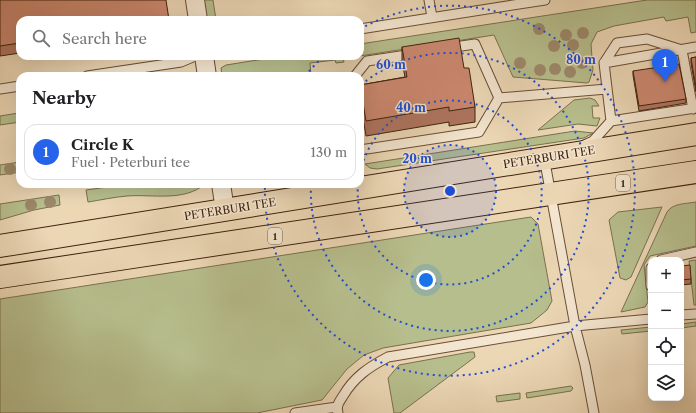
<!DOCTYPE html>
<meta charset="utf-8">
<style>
body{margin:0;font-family:"Libre Caslon Text",serif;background:#f2f2f2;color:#202124}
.controls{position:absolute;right:12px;bottom:12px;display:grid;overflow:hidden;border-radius:8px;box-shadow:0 4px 16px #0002}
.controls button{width:36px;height:36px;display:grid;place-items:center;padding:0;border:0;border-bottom:1px solid #e0e0e0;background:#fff;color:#202124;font:20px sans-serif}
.you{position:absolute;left:426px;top:280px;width:14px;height:14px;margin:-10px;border:3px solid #fff;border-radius:50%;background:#1a73e8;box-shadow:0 0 0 6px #1a73e833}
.badge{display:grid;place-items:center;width:26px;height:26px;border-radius:50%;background:#2563eb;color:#fff;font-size:13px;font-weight:700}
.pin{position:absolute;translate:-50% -33px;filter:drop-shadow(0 1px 2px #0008)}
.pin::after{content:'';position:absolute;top:21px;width:14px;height:12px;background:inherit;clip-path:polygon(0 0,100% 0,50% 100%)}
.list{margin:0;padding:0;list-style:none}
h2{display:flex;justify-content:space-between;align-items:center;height:52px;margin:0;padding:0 16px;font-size:17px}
h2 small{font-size:13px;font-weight:400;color:#757577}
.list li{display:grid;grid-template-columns:26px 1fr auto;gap:12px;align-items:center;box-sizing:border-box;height:56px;margin:0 8px 8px;padding:0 8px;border:1px solid #e0e0e0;border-radius:12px}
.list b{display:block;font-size:15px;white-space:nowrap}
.list p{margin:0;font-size:13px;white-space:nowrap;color:#757577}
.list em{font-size:13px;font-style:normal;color:#757577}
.icon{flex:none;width:22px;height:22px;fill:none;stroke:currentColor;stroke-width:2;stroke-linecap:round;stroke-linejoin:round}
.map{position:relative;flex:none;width:696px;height:413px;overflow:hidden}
.search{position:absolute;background:#fff;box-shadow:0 4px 16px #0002;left:16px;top:16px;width:348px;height:44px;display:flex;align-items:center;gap:10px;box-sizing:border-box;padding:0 14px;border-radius:12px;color:#757577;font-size:15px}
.panel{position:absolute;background:#fff;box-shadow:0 4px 16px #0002;left:16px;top:72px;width:348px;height:116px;border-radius:12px}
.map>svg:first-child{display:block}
.green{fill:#b7be8d;stroke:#7b704d}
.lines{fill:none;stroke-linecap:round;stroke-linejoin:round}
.lane-casing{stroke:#6a4e37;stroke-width:11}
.street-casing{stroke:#6a4e37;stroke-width:20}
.highway-casing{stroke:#3f210d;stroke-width:24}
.lane{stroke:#f3e5cf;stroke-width:9}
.street{stroke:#f3e5cf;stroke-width:18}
.highway{stroke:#ecd7b5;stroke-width:22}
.tree{fill:#9d886a}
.wall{fill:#af7560;stroke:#3f210d}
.building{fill:#cc8870;stroke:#3f210d}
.ring{fill:none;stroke:#1d4ed8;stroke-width:2;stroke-dasharray:2 4}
.labels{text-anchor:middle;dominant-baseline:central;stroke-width:3;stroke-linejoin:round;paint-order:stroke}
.shield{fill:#f3e5cf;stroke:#755c47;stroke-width:1}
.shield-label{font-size:10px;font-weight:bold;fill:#3f210d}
.street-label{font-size:11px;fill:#3f210d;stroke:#f3e5cf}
.centre{fill:#1d4ed8;stroke:#f3e5cf;stroke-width:2}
.ring-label{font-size:12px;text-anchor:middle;font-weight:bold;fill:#1d4ed8;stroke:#f3e5cf;stroke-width:3;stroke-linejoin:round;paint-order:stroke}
</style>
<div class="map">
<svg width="696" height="413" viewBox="0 0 696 413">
<rect width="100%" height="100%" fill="#ecd7b5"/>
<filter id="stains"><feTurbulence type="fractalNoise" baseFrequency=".005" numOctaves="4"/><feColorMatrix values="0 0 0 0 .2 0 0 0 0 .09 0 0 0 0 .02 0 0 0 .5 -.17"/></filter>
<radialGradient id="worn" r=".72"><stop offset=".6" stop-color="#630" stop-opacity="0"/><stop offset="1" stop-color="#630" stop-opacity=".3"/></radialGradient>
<path class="green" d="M203,0h10l3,20h-10z
M647,0h49v32l-5,1 -3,-16 -22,4 -2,-4 -50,9 -17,6 -6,12 2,26 -4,12 -2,1 -74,-6 -19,-42 -134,21v-12z
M283,56h75l-15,2 1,4 -8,1 -1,-3 -25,3 1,13h-89l-1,-8 5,-3z
M590,98l5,2 4,6h-7l1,12h7l-3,8 -19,-2 -40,6 36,-30z
M19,113l1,9 -20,3v-9z
M575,131l18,2 -9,5 -207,31 -7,-1 -5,-4z
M20,162v10l-20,3v-10z
M129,184h76c-21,18 -52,10 -78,12 -13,1 -26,4 -39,6l-2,-12z
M59,195l1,10 -26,5 -34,10v-16z
M696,202v44l-46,10 -6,9 4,37 -3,5 -24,5 46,-100c6,-9 18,-8 29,-10z
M662,207l-31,70 -5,3 -6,-2 -11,-58 9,-8z
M531,217l7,7 14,77 -5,9 -16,13 -148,25 -19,7 -17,14 -25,31 -65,13h-257v-114z
M696,260v45h-2l-5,-44z
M696,322v4l-15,2v-4z
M651,327v4l-29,3 -1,-4z
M470,352h4l1,5 -75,56h-6l-6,-35 11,-13z
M571,386l2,2 -2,3 -44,7 -1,-5z
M520,393v6l-23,3 -1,-6z"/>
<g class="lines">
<g class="lane-casing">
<path id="lane" d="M429,0l3,17
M360,29l185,-29
M448,48l27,-4 24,54
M604,63l13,-20 30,-4 35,11 11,59
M87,76l94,-14 14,-6
M355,76l12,-15 47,-7
M0,89l20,-3
M611,121l85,-13
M584,145l9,-4 18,-20 -7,-58 92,-16
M360,150l119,-18 20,-34 108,-9
M544,157l31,169 10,39 9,48
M661,260l35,-8
M651,268v18
M681,315l15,-1
M295,413l42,-6
M338,413c-2,-7 1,-11 5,-17 11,-19 26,-29 45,-39l187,-31 76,-7"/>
</g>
<g class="street-casing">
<path id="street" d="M195,0l3,20
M204,56l3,20
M221,184l4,26"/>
</g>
<g class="highway-casing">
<path id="highway" d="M0,246l696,-112
M0,277l696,-105"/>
</g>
<use href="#lane" class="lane"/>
<use href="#street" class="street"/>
<use href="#highway" class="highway"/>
</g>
<g class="tree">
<circle cx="539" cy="29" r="6"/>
<circle cx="583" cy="33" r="6"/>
<circle cx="566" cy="35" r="6"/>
<circle cx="573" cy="45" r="6"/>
<circle cx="554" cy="46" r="6"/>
<circle cx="520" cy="63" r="6"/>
<circle cx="582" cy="63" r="6"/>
<circle cx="555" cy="69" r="6"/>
<circle cx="540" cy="70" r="6"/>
<circle cx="570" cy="72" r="6"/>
<circle cx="10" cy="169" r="6"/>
<circle cx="50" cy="202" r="6"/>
<circle cx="31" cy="205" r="6"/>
</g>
<path class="wall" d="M0,0l20,20v33l-20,3z
M402,47l62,21 11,39v15l-26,4v-4l-83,14 -6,-36v-15l45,-8 -3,-15z
M696,57v35l-5,-29v-5z
M633,71l53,28v4l-47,8 -6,-36z
M681,266l10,13v5l-10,1z"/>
<path class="building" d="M0,0h166l3,20h-149v23l-20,3z
M459,38l5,30h5l6,39 -26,4v-4l-83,14 -6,-36 47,-8 -5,-30z
M696,57v31l-5,-30z
M679,64l7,35 -47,7 -6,-35z
M690,265l1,14 -10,1v-14z"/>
<circle cx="450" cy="191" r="46" fill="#1d4ed8" fill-opacity=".12"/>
<g class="ring">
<circle cx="450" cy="191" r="46"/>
<path d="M360 172A92 92 0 1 1 358 185"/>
<path d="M361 85A139 139 0 1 1 311 185"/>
<path d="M305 76A185 185 0 0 1 323 57M360 29A185 185 0 1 1 265 185"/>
</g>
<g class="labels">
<g class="shield">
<rect x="616" y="175" width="14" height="16" rx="3"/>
<rect x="268" y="228" width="14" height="16" rx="3"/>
</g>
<g class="shield-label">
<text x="623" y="183">1</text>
<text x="275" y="236">1</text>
</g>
<g class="street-label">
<text transform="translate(549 157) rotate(-9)">PETERBURI TEE</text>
<text transform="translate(230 209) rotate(-9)">PETERBURI TEE</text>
</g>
</g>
<circle cx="450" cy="191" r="6" class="centre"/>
<g class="ring-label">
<text x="581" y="64">80 m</text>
<text x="391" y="69">60 m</text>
<text x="411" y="112">40 m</text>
<text x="417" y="163">20 m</text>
</g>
<rect width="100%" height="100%" filter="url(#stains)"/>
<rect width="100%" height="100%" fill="url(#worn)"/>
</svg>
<div class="controls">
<button>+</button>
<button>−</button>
<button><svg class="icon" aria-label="locate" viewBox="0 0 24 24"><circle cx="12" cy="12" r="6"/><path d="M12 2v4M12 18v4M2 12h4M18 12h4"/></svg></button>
<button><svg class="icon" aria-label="layers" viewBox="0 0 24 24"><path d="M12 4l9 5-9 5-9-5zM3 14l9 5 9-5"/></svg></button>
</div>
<div class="you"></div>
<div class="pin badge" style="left:665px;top:82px">1</div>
<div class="search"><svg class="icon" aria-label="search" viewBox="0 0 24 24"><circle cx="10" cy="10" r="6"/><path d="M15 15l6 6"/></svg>Search here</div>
<section class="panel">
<h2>Nearby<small></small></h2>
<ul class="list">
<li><span class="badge">1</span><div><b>Circle K</b><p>Fuel · Peterburi tee</p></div><em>130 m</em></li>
</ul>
</section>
</div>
